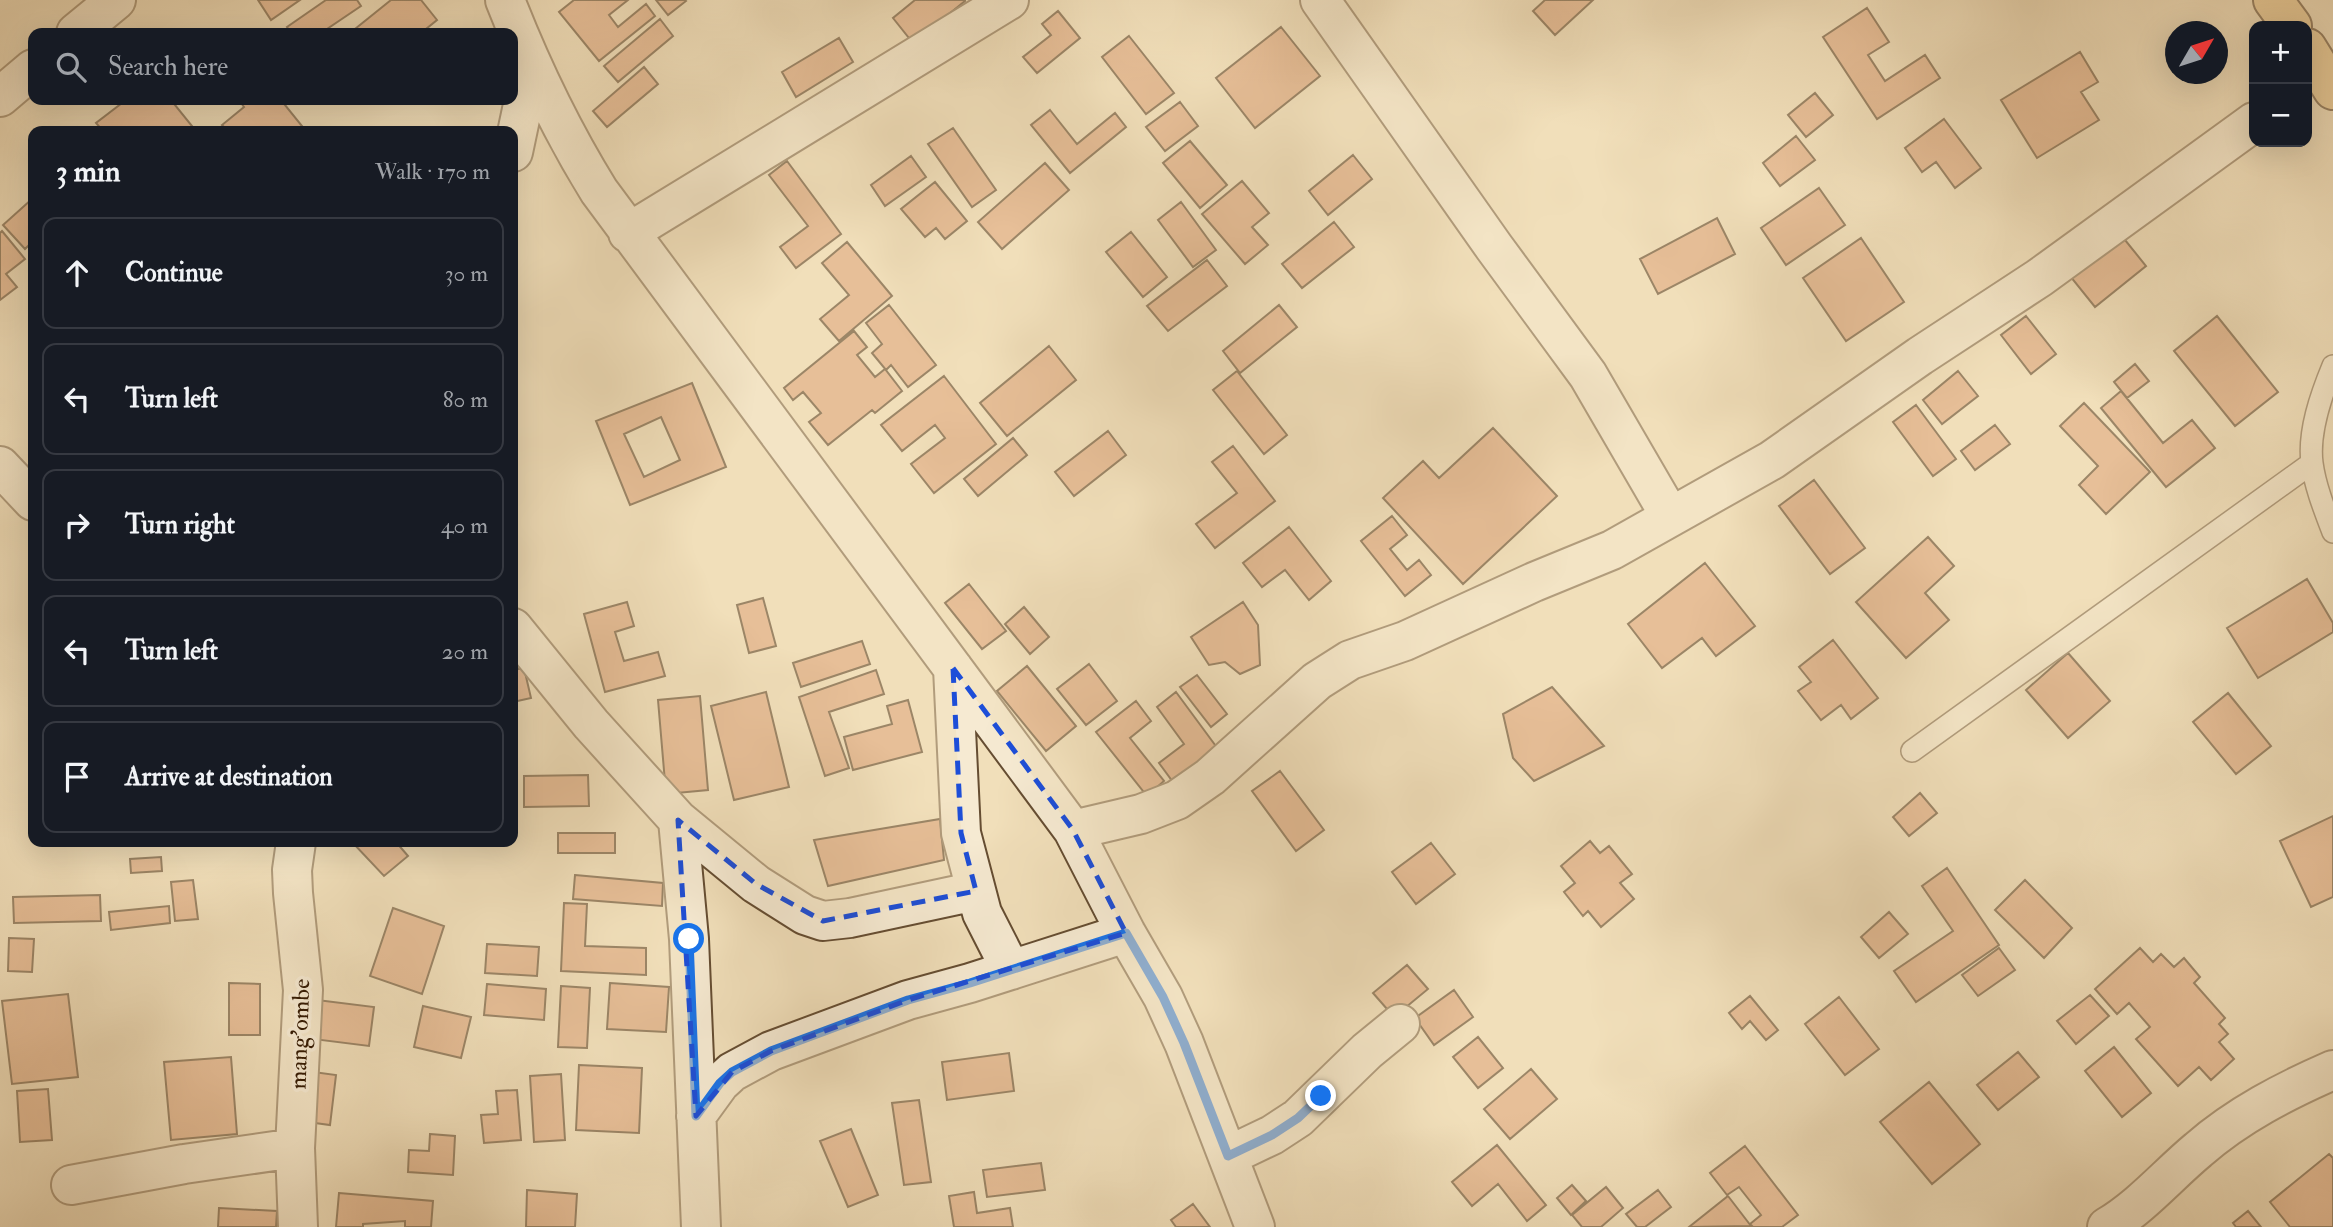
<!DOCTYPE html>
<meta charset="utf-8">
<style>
body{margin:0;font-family:"IM FELL Double Pica",serif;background:#242831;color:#f1f3f6}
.controls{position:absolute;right:21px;top:21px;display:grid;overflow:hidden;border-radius:14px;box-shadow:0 7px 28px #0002}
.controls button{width:63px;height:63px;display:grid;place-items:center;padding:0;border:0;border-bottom:2px solid #363941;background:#171b24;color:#f1f3f6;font:35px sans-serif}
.compass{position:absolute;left:2165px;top:21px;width:63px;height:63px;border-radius:50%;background:#171b24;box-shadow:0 7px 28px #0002;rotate:51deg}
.stop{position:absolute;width:21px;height:21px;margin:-16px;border:5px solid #1a73e8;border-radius:50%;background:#fff}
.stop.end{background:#1a73e8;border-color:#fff;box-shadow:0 2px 7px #0008}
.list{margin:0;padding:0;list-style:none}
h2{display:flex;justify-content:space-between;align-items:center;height:91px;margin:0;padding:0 28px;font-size:30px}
h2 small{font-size:23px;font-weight:400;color:#9ea1a6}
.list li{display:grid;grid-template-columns:46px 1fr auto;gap:21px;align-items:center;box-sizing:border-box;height:112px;margin:0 14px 14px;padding:0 14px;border:2px solid #363941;border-radius:14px}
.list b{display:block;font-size:26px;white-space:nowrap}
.list em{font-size:23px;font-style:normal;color:#9ea1a6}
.icon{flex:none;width:38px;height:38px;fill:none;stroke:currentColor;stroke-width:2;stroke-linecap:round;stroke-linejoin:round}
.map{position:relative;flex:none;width:2333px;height:1227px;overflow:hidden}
.search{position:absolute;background:#171b24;box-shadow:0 7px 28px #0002;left:28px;top:28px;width:490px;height:77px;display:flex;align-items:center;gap:18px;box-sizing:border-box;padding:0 24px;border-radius:14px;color:#9ea1a6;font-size:26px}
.panel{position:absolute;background:#171b24;box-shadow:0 7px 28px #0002;left:28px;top:126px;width:490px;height:721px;border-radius:14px}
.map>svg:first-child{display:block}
.building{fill:#db9a70;stroke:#361c04;stroke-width:2;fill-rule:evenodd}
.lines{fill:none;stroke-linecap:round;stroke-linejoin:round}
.lane-casing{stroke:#654d32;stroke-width:24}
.street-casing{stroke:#654d32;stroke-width:42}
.highway-casing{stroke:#361c04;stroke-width:42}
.lane{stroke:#f6ead2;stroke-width:21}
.street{stroke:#f6ead2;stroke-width:38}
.highway{stroke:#e8c07d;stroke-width:38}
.route{stroke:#1a73e8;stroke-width:9}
.marked{fill:none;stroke:#1d4ed8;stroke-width:5;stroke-dasharray:14 9;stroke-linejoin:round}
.labels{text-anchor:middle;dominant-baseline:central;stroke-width:7;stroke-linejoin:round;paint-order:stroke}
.street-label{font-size:24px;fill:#361c04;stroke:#f6ead2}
</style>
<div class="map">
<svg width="2333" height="1227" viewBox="0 0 2333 1227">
<rect width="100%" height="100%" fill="#f1dfba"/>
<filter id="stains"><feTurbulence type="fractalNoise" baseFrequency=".00286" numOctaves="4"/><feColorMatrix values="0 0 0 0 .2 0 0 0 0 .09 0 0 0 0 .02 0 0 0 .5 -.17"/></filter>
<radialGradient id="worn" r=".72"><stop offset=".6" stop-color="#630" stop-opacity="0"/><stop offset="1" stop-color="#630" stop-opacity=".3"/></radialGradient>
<path class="building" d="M258,0h42l-29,20z
M326,0h31l4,6 -40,27h-30l-4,-6z
M391,0h30l16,20 -16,13h-71z
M574,0h54l-19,15 9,12 28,-23 9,12 -56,45 -40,-49z
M656,0h29l1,1 -18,14z
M915,0h50v1l-52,42 -20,-25z
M1545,0h48l-38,35 -22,-24z
M1867,8l22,34 -21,13 17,26 40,-26 15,23 -63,41 -54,-82z
M1058,11l22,27 -43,35 -14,-16 28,-22 -9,-11z
M660,19l13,17 -55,46 -14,-16z
M1281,27l39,49 -65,52 -39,-50z
M1129,36l45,57 -28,21 -44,-57z
M839,38l14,24 -57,35 -14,-25z
M2080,52l18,30 -17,10 18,28 -62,38 -36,-58z
M644,67l14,17 -51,43 -14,-16z
M1815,93l18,22 -27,22 -18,-22z
M126,100h45l25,31h-93l-7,-8z
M239,100h42l25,31h-78l-6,-6 22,-18z
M1180,102l18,24 -33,25 -19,-24z
M1050,110l27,34 38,-31 11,14 -56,46 -39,-48z
M1944,119l37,49 -26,20 -19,-26 -14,10 -17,-24z
M953,128l43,62 -24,17 -44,-63z
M1796,136l19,24 -35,26 -17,-23z
M1190,141l37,44 -27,23 -37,-45z
M1353,155l19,24 -44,36 -19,-24z
M911,156l15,21 -41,29 -14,-21z
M787,161l54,73 -45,34 -16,-21 28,-21 -39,-51z
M1045,163l24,27 -67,59 -24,-27z
M1242,181l27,32 -17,14 16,18 -23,19 -43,-50z
M935,182l32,39 -22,18 -9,-11 -11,9 -24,-28z
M1819,188l26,37 -59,40 -25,-37z
M32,199l1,42 -8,8 -22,-24z
M1181,202l35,48 -23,17 -35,-47z
M1717,218l18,36 -77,40 -18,-35z
M1334,222l20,25 -52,41 -20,-24z
M2,231l23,28 -19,15 11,13 -17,13v-67z
M1131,232l36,45 -24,20 -37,-45z
M2121,235l25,31 -51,41 -25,-31z
M1861,238l43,64 -58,39 -43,-63z
M847,242l45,54 -53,45 -19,-22 29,-24 -27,-32z
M1207,260l20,26 -59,45 -21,-25z
M889,305l47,60 -28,22 -17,-22 -5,5 -14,-17 10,-9 -16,-21z
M1279,305l18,22 -57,46 -17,-22z
M2026,316l30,38 -25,20 -30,-39z
M2217,316l61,76 -43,34 -61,-75z
M854,331l13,16 -10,8 18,22 10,-8 17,22 -27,22 -3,-3 -44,35 -19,-23 12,-9 -18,-21 -10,8 -9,-12z
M1049,346l27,34 -69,56 -27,-33z
M2135,364l14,17 -22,17 -13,-16z
M1237,371l50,64 -23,19 -51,-64z
M1958,371l20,25 -36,28 -19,-24z
M944,376l52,68 -62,49 -23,-29 34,-26 -10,-13 -33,26 -21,-26z
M692,383l34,84 -96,38 -34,-84zM661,417l19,43 -36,17 -20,-43z
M2121,391l42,52 29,-23 23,28 -49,39 -65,-79z
M2084,403l66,69 -44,42 -27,-29 19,-19 -38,-40z
M1916,405l40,54 -23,17 -40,-54z
M1995,425l15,19 -35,26 -14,-19z
M1493,428l64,68 -94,88 -80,-86 40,-37 16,17z
M1108,431l18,24 -52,41 -19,-24z
M1013,438l14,17 -49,41 -14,-17z
M1233,446l42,55 -60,47 -19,-24 41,-31 -25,-31z
M1814,480l51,68 -35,26 -51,-68z
M1392,516l15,19 -17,14 17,21 12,-10 12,15 -26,21 -44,-55z
M1289,527l42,54 -22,19 -24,-30 -23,17 -19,-24z
M1928,537l26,29 -29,27 24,27 -43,38 -50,-56z
M1705,563l50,63 -39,30 -14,-18 -40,30 -34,-44z
M2307,579l26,44v9l-75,46 -31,-50z
M969,584l37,47 -24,18 -37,-46z
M763,598l13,48 -27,7 -12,-48z
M627,602l7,24 -19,6 9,29 34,-9 7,24 -60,16 -21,-78z
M1243,602l15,23 2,40 -20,9 -15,-12 -16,3 -18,-28z
M1024,607l25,30 -19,17 -25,-30z
M1833,640l45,58 -27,21 -10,-14 -20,15 -23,-29 13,-9 -12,-15z
M862,641l8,23 -69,23 -8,-24z
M2068,653l42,48 -42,37 -42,-48z
M1089,664l28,37 -31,24 -29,-36z
M1027,666l49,60 -30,25 -49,-60z
M524,668l7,30 -18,4v-32z
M876,670l8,24 -55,18 20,56 -24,8 -26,-79z
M1197,675l30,39 -16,13 -31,-40z
M1552,687l52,59 -70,35 -21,-23 -10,-44z
M766,692l23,95 -55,13 -23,-94z
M1176,692l42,57 -45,33 -14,-19 25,-19 -27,-37z
M2228,693l43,53 -35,28 -43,-52z
M700,696l8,94 -42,4 -8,-94z
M908,700l14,52 -69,18 -9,-33 48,-13 -5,-18z
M1136,701l15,20 -21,17 34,43 -17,15 -51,-64z
M1280,771l44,59 -28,21 -44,-60z
M588,775l1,31 -65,1v-31z
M1920,793l17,20 -28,23 -16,-19z
M2333,816v81l-22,10 -31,-66z
M940,819l4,41 -116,26 -14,-46z
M558,833h57v20h-57z
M1590,841l10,12 9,-7 23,28 -12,9 14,16 -33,28 -13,-16 -5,5 -19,-24 11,-9 -14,-17z
M352,842h44l12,14 -24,20z
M1431,843l24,31 -39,30 -24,-32z
M161,857l1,14 -31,2 -1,-14z
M1947,868l52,77 -83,57 -22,-31 59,-40 -31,-45z
M575,875l88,8 -1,23 -89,-7z
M193,880l5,39 -23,2 -4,-39z
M2025,880l47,48 -28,30 -49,-48z
M100,895l1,26 -87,2 -1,-26z
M564,903l23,1 -2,42 61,2v27l-85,-4z
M169,906l1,17 -59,7 -2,-18z
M393,908l51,18 -22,68 -52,-18z
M1889,912l19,22 -29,24 -18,-21z
M9,938l25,1 -2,33 -24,-1z
M487,944l52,3 -2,29 -52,-3z
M1999,948l16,22 -37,26 -16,-21z
M2140,948l13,14 8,-8 13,13 10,-9 16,19 -6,6 31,35 -6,6 9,10 -9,8 15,17 -23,21 -12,-13 -21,19 -42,-47 14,-12 -21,-24 -12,11 -22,-25z
M1407,965l21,24 -34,28 -21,-24z
M229,983l31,1v51h-31z
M610,983l59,4 -3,45 -59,-3z
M487,984l59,5 -2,31 -60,-5z
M561,986l29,2 -3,60 -29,-1z
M1454,990l19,27 -39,28 -19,-27z
M68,994l10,83 -66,7 -10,-83z
M2090,995l19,21 -33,28 -19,-23z
M1750,996l28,34 -12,10 -16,-19 -8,8 -13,-16z
M1839,997l40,52 -34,26 -40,-51z
M309,999l65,8 -5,39 -64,-8z
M423,1006l48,11 -10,41 -47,-11z
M1478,1037l25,31 -25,20 -25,-31z
M2114,1047l37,46 -29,24 -37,-46z
M2018,1052l21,25 -41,33 -21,-25z
M1009,1053l5,38 -67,9 -5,-38z
M231,1057l6,77 -66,6 -7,-78z
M579,1065l63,3 -3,65 -63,-3z
M1531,1069l26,30 -47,40 -26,-30z
M306,1071l30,4 -6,50 -30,-4z
M561,1074l4,66 -31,2 -4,-66z
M1929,1082l51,62 -48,40 -52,-62z
M48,1089l4,51 -32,2 -3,-51z
M517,1090l4,50 -37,3 -3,-28 17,-1 -2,-23z
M919,1100l12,82 -27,3 -12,-82z
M851,1129l27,66 -30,12 -28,-66z
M430,1134l25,2 -2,39 -45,-3 1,-22 20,1z
M1497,1145l49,60 -19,16 -29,-37 -26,22 -20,-24z
M1745,1146l53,69 -16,12h-29l-3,-3 11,-9 -22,-28 -12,8 -17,-22z
M2329,1154l4,4v69h-43l-20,-25z
M1041,1163l4,27 -58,7 -4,-27z
M1572,1185l14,16 -15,14 -14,-17z
M1606,1187l17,21 -22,19h-19l-10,-12z
M527,1190l50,4 -2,33h-49z
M1658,1190l13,17 -26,20h-8l-11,-13z
M974,1192l3,21 33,-5 3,19h-59l-5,-31z
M339,1193l94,8 -2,26h-26v-6l-42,3v3h-27z
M1728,1196l23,30 -62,1z
M1193,1204l17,23h-34l-5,-7z
M219,1208l58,3 -1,16h-58z
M2248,1211l13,16h-25l-3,-4z"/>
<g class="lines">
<g class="lane-casing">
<path id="lane" d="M2333,366c-12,29 -25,66 -21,97 3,23 13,48 21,69
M1912,751l400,-288"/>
</g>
<g class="street-casing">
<path id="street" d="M505,0c27,69 55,128 94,191l474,639 53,103 37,64 21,46 71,184
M1320,0l174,247 94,128 82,141
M76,33l40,-33
M0,97l33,-28
M513,152l18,-85
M628,233l381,-233
M0,466l33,35
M513,628l78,96 87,96 78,64 49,31 18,6 27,-3 126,-27
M953,668l8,165 21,80 29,57
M678,820l11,119 12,288
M1073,830l68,-16 36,-14 33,-23 107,-96 33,-21 55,-19 129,-59 78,-32 160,-90 148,-104 119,-78 215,-156
M296,842l-4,28 1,23 10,97 -8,158 3,79
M696,1116l24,-33 12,-11 39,-21 137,-51 62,-17 156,-50
M1228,1156l44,-21 26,-17 69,-67 33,-27
M71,1185l113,-21 111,-16
M2107,1227c34,-20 61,-52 91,-77 40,-35 87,-59 135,-80"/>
</g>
<g class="highway-casing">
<path id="highway" d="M2273,0l19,26
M2307,48l26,42"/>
</g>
<use href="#lane" class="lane"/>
<use href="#street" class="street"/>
<use href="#highway" class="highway"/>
</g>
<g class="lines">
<path class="route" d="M689,939l7,177 24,-33 12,-11 39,-21 137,-51 62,-17 156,-50 37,64 21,46 44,113 44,-21 26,-17 23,-22"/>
</g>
<path d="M0 0H2333V1227H0ZM953,668l120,162 53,103 -218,67 -137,51 -39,21 -36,44 -18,-296 78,64 67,37 153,-30 -15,-58z" fill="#f1dfba" fill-opacity=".55" fill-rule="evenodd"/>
<path class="marked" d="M953,668l120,162 53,103 -218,67 -137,51 -39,21 -36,44 -18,-296 78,64 67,37 153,-30 -15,-58z"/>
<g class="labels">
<g class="street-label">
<text transform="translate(300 1034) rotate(-88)">mang'ombe</text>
</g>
</g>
<rect width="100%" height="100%" filter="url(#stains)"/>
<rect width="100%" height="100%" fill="url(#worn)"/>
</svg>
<div class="controls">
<button>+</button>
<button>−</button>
</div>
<svg class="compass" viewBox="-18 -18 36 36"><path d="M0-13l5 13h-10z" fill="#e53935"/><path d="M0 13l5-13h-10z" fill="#9ea1a6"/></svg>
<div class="stop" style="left:689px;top:939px"></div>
<div class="stop end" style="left:1321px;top:1096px"></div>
<div class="search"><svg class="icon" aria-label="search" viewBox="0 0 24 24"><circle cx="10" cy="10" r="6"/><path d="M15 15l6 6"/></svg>Search here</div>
<section class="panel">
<h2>3 min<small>Walk · 170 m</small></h2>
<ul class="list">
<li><svg class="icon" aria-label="ahead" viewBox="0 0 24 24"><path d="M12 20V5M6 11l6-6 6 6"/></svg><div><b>Continue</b></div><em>30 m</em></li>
<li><svg class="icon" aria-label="left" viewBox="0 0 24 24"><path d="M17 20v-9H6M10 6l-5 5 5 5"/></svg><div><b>Turn left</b></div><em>80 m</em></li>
<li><svg class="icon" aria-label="right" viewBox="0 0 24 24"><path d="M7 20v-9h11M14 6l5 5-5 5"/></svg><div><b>Turn right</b></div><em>40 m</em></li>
<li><svg class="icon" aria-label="left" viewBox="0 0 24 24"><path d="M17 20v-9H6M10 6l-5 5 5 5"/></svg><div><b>Turn left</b></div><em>20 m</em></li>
<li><svg class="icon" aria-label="arrive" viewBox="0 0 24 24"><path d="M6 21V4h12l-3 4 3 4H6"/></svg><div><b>Arrive at destination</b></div></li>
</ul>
</section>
</div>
